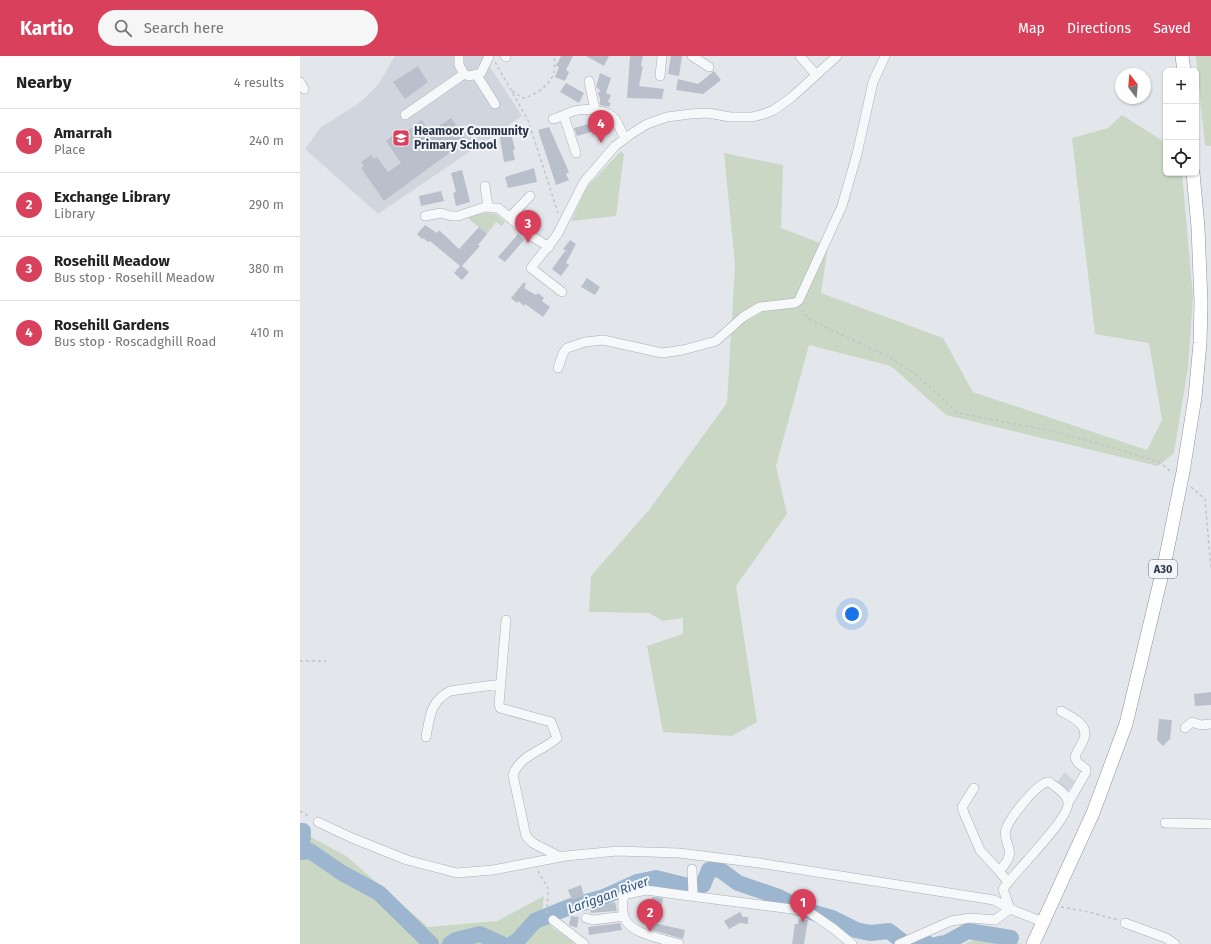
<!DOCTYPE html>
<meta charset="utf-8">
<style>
body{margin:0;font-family:"Fira Sans",sans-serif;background:#f6f6f6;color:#222}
.controls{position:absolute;right:12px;top:12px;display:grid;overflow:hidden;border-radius:6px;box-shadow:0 1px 3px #0004}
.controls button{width:36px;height:36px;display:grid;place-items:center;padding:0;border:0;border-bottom:1px solid #e0e0e0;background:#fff;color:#222;font:20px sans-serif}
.compass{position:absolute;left:815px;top:12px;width:36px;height:36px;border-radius:50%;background:#fff;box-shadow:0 1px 3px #0004;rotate:344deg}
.you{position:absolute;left:552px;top:558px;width:14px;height:14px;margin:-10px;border:3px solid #fff;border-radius:50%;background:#1a73e8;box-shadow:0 0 0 6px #1a73e833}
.badge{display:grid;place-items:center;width:26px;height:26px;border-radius:50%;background:#d9405b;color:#fff;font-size:13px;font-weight:700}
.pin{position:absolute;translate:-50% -33px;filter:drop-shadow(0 1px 2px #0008)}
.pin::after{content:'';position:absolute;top:21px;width:14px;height:12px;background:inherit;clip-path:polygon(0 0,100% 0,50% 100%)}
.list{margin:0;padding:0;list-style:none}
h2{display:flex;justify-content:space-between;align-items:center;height:52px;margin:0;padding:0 16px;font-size:17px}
h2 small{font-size:13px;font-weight:400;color:#767676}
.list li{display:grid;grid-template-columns:26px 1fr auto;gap:12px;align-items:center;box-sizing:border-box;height:64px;padding:0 16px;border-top:1px solid #e0e0e0}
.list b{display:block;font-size:15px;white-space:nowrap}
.list p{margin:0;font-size:13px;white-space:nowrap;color:#767676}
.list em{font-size:13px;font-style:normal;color:#767676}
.icon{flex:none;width:22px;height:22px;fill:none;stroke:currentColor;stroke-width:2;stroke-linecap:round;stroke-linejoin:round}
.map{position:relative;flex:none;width:911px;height:888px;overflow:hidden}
header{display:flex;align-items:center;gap:24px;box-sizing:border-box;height:56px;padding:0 20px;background:#d9405b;color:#fff}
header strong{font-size:19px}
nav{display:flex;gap:22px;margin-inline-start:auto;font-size:14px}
.search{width:280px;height:36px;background:#f6f6f6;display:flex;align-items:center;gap:10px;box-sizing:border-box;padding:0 14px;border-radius:22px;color:#767676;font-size:15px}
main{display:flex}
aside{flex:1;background:#fff}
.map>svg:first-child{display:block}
.built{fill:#d1d6de}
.green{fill:#c9d7c4}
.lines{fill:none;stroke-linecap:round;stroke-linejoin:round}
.river{stroke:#9cb6cf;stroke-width:16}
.building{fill:#bac0cb}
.minor-casing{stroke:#a7aeb7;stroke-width:10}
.highway-casing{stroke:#8994a4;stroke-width:14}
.path{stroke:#c1c5cb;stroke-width:1.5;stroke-dasharray:3 3;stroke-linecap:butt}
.minor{stroke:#f6f8fa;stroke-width:9}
.highway{stroke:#fff;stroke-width:13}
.labels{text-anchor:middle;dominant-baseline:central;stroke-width:4;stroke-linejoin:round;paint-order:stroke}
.shield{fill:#f3f6f9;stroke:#666e7c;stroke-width:1}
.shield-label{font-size:11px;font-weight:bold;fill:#293446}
.poi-label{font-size:12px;font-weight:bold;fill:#293446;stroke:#f3f6f9;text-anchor:start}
.water-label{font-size:13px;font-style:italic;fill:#30547e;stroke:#f3f6f9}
</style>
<header>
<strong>Kartio</strong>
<div class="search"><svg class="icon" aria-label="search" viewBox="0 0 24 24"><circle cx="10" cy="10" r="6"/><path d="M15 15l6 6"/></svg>Search here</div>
<nav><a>Map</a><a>Directions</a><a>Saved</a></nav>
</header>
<main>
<aside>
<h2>Nearby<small>4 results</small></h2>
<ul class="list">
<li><span class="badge">1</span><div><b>Amarrah</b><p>Place</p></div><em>240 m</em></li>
<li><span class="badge">2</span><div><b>Exchange Library</b><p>Library</p></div><em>290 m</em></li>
<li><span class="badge">3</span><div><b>Rosehill Meadow</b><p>Bus stop · Rosehill Meadow</p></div><em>380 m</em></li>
<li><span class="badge">4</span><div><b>Rosehill Gardens</b><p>Bus stop · Roscadghill Road</p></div><em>410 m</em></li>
</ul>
</aside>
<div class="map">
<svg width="911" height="888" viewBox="0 0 911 888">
<rect width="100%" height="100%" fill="#e3e7ec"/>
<path class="built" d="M95,0h88l39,60 -144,98 -73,-65 16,-22 37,-23 20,-19z
M765,716l10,10 -9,11 -10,-10z"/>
<path class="green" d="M896,0h15v90h-6z
M822,59l44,28v30h16l11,124 -5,71 -14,85 -16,13 -212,-51 -55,-49 -82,-21 -33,121 11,48 -51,72 21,136 -25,14 -69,-4 -16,-86 36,-12v-16l-20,3 -14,-8 -60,-1 2,-36 58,-66 78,-107 8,-138 -11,-112 59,12 -2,63 47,18 -7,47 122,45 30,54 174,58 15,-30 -13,-77 -54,-9 -23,-196 36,-10z
M321,95l3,3 -8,62 -45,5 16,-34z
M188,157l8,1 9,8 -3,4 -6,-4 -9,12 -17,-14 -2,-5z
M0,775l46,25 82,71 69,-6 47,-25 -2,18 11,14 21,14 -1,2h-273z
M676,882l48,6h-59z"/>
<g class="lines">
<path class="river" d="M0,775h3l-1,21 8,-1 32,22 37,20 52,51
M150,888l6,-4 24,-6 22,10
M212,888l5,-3 18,-20 34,-14 35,-10 33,-15 19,-4 40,10 7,-3 6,-15 10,-1 19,14 41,14 25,13 28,8 24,12 14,3 19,-2 13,10
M605,888l12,-3 12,3
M639,888l7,-1 22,-12 43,7"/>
</g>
<path class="building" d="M261,0h12l-7,14 3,2 -4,9 -10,-4 4,-10 -3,-1z
M286,0h23l-5,10z
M330,0h13l-2,10 2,1 -4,19 25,3 -2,10 -35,-1z
M371,0h11l-3,20 -11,-2z
M118,10l10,16 -23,17 -12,-17z
M414,15l7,9 -18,14 -27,-4 2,-11 20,5z
M300,17l11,5 -5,15 5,2 -3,7 3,1 -2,4 -9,-2v-7l-2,-4 2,-4 -4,-3z
M266,27l18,10 -5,10 -19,-11z
M151,62l17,24 -15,11 -1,-2 -68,50 -23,-33 3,-2 -3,-4 10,-7 3,4 3,-2 11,15 13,-9 -15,-22 7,-6 3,4 26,-19 8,12z
M296,66l2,8 -21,6 -3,-8z
M249,71l20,45 -3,2 3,6 -13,5 -18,-55z
M210,74l5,19 -2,1 2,10 -11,2 -5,-30z
M234,112l3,14 -29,6 -3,-11z
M162,114l8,32 -14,4 -3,-13 3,-1 -5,-19z
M141,135l3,10 -23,5 -2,-10z
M125,169l12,8 2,-3 20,19 20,-22 8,7 -9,11 2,1 -18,20 7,6 -7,8 -8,-7 6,-7 -30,-25 -2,1 -5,-4 -1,1 -5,-5z
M218,178l6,6 -19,22 -7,-5z
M270,184l6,4 -10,19 3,2 -8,11 -9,-7 13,-18 4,2 -6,-4z
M287,222l13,9 -5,8 -14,-8z
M224,226l2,2 -2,4 12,7 2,-2 6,5 -2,3 8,6 -7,10 -18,-13 -1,2 -6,-5 -1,2 -6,-5z
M911,636v13l-16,1 -1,-12z
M859,663l13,1 -2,19 -7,7 -6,-6z
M281,829l3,11 -12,4 -4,-10z
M352,841l11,1 -1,8 -11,-2z
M315,846l2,9 -26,2 -1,-4z
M440,856l3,5h5v7l-8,-1 -11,6 -5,-8z
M271,860l8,1 -2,11 -8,-3z
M499,863l9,1 -4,24h-12l3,-20h3z
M320,867l2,7 -33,5 -1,-8z
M354,867l31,7 -2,9 -31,-9z"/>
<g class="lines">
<g class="minor-casing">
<path id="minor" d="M159,0v9l5,9 5,2 12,-3 8,-17
M205,0l1,1
M392,0l17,11
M500,0l16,19
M176,18l19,30
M360,20l2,-20
M289,25l6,29
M0,26l4,7
M105,59l59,-41
M264,60l12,37
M253,63c8,-2 14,-6 21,-8 10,-3 34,-2 41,8 4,6 6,13 10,19
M185,130l3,21
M125,160l16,-3 10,3h7l27,-9 13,1 35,29 16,10
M210,161l20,-21
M262,236l-31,-24 26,-33 27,-53 31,-36 19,-14 13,-8 20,-7 23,-3 18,-1 22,4h22l12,-3 10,-4 18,-13 45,-41
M258,312l5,-15 4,-5 18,-6 18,-2 59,13 21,-3 33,-9 27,-24 17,-10 35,-4 4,-3 43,-94 15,-52 16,-72 12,-26
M206,564l-7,84 1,4 51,14 6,16c-14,13 -37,17 -44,37l13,61 7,7 27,14
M761,655c11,6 30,14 22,30 -2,6 -7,10 -8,17l3,5 8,6v3l-18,31
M885,672l7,-6 9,3 10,-1
M126,681c4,-21 4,-35 24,-46l51,-7
M674,732l-12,19 2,6 16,37 19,21
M18,766l34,16 55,22 50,13 36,-3 73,-14 51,-5 62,2 80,10 235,37 16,9 33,13
M865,767l46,1
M708,826l-9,-11c22,-22 2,-26 7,-42 4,-11 32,-48 43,-47 7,5 18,12 19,20 2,17 -53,69 -65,87l7,20
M390,840l118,15 26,18 18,15
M286,862l7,2 31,-4
M253,864l31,24
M825,867l41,15 9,6
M379,888c-17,-6 -48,-9 -55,-27 -2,-6 -1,-15 -1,-22l23,-5 44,6 3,-2 -1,-25
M599,888l52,-23 20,-3 24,2 15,-11"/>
</g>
<g class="highway-casing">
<path id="highway" d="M882,0l2,15
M733,888l60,-131 33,-89 39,-163 18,-89 12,-75 5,-54 1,-40 -3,-76 -5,-54"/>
</g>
<path class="path" d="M195,6l33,58 30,93
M212,35l11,7c11,-2 28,-13 31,-26 1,-5 0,-11 1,-16
M502,253l7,10 79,38 25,15 45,41 95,18 64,18 44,14 11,10
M891,431l14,12 6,71
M0,605h26
M0,755l10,6
M238,815l10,17 -1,26
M761,851l28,5 29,8"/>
<use href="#minor" class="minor"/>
<use href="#highway" class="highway"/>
</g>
<defs>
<g id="school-square" transform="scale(0.9)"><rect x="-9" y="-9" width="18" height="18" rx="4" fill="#d9405b" stroke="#f3f6f9"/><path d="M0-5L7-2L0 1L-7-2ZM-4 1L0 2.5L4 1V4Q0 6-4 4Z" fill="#fff"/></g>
</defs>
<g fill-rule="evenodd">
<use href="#school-square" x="101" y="82"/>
</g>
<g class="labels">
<rect class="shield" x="849" y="504" width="28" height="18" rx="3"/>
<g class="shield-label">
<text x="863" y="513">A30</text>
</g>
<g class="poi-label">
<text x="114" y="75">Heamoor Community<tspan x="114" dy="14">Primary School</tspan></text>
</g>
<g class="water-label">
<text transform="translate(308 839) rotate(-20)">Lariggan River</text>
</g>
</g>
</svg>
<div class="controls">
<button>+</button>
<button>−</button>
<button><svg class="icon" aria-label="locate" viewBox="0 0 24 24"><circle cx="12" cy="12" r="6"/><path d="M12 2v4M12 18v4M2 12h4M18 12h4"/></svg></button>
</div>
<svg class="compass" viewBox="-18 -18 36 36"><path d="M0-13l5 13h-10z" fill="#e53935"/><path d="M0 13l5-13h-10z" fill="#767676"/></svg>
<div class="you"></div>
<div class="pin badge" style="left:503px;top:866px">1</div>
<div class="pin badge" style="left:350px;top:876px">2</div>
<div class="pin badge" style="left:228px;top:187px">3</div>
<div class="pin badge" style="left:301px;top:87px">4</div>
</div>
</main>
